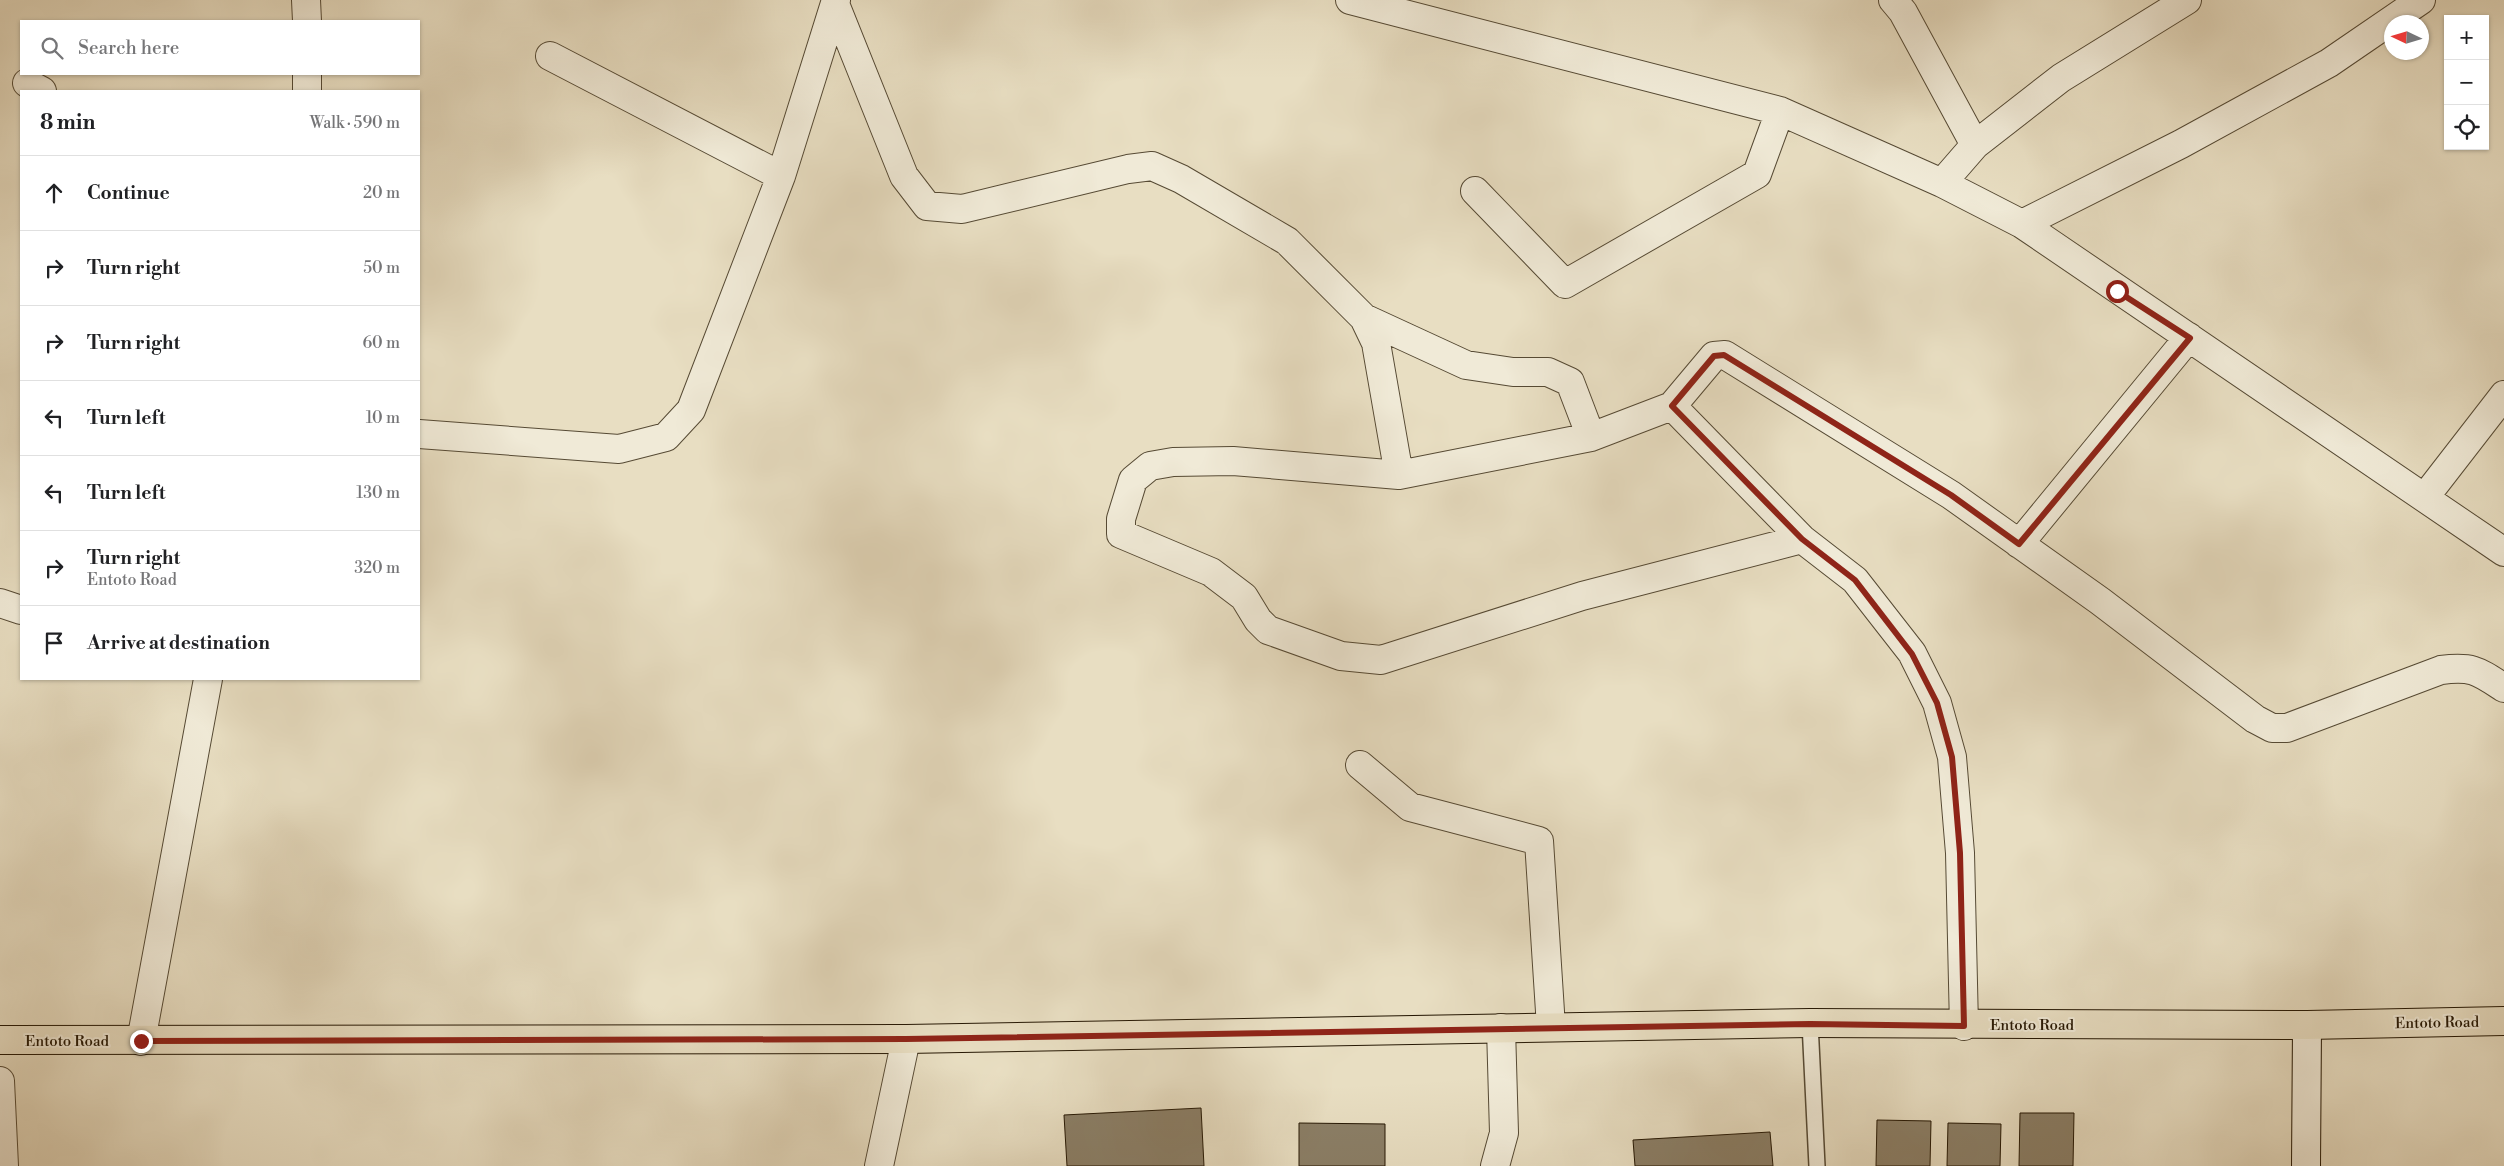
<!DOCTYPE html>
<meta charset="utf-8">
<style>
body{margin:0;font-family:"Libre Bodoni",serif;background:#f6f6f6;color:#202124}
.controls{position:absolute;right:15px;top:15px;display:grid;overflow:hidden;border-radius:0px;box-shadow:0 1px 4px #0004}
.controls button{width:45px;height:45px;display:grid;place-items:center;padding:0;border:0;border-bottom:1px solid #e0e0e0;background:#fff;color:#202124;font:25px sans-serif}
.compass{position:absolute;left:2384px;top:15px;width:45px;height:45px;border-radius:50%;background:#fff;box-shadow:0 1px 4px #0004;rotate:274deg}
.stop{position:absolute;width:15px;height:15px;margin:-11px;border:4px solid #8f2418;border-radius:50%;background:#fff}
.stop.end{background:#8f2418;border-color:#fff;box-shadow:0 1px 5px #0008}
.list{margin:0;padding:0;list-style:none}
h2{display:flex;justify-content:space-between;align-items:center;height:65px;margin:0;padding:0 20px;font-size:21px}
h2 small{font-size:16px;font-weight:400;color:#757577}
.list li{display:grid;grid-template-columns:32px 1fr auto;gap:15px;align-items:center;box-sizing:border-box;height:75px;padding:0 20px;border-top:1px solid #e0e0e0}
.list b{display:block;font-size:19px;white-space:nowrap}
.list p{margin:0;font-size:16px;white-space:nowrap;color:#757577}
.list em{font-size:16px;font-style:normal;color:#757577}
.icon{flex:none;width:28px;height:28px;fill:none;stroke:currentColor;stroke-width:2;stroke-linecap:round;stroke-linejoin:round}
.map{position:relative;flex:none;width:2504px;height:1166px;overflow:hidden}
.search{position:absolute;background:#fff;box-shadow:0 1px 4px #0004;left:20px;top:20px;width:400px;height:55px;display:flex;align-items:center;gap:12px;box-sizing:border-box;padding:0 18px;border-radius:0px;color:#757577;font-size:19px}
.panel{position:absolute;background:#fff;box-shadow:0 1px 4px #0004;left:20px;top:90px;width:400px;height:590px;border-radius:0px}
.map>svg:first-child{display:block}
.building{fill:#8b7f67;stroke:#261804}
.lines{fill:none;stroke-linecap:round;stroke-linejoin:round}
.lane-casing{stroke:#564a34;stroke-width:18}
.street-casing{stroke:#564a34;stroke-width:30}
.secondary-casing{stroke:#261804;stroke-width:30}
.primary-casing{stroke:#261804;stroke-width:30}
.lane{stroke:#f0ead7;stroke-width:15}
.street{stroke:#f0ead7;stroke-width:28}
.secondary{stroke:#f0ead7;stroke-width:28}
.primary{stroke:#e8dec2;stroke-width:28}
.route{stroke:#8f2418;stroke-width:6}
.labels{text-anchor:middle;dominant-baseline:central;stroke-width:4;stroke-linejoin:round;paint-order:stroke}
.street-label{font-size:15px;fill:#261804;stroke:#f0ead7}
</style>
<div class="map">
<svg width="2504" height="1166" viewBox="0 0 2504 1166">
<rect width="100%" height="100%" fill="#e8dec2"/>
<filter id="stains"><feTurbulence type="fractalNoise" baseFrequency=".004" numOctaves="4"/><feColorMatrix values="0 0 0 0 .2 0 0 0 0 .09 0 0 0 0 .02 0 0 0 .5 -.17"/></filter>
<radialGradient id="worn" r=".72"><stop offset=".6" stop-color="#630" stop-opacity="0"/><stop offset="1" stop-color="#630" stop-opacity=".3"/></radialGradient>
<path class="building" d="M1201,1108l3,58h-137l-3,-51z
M2020,1113h54l-1,53h-54z
M1877,1120l54,1 -1,45h-54z
M1299,1123l86,1v42h-86z
M1948,1123l53,1 -1,42h-53z
M1770,1132l3,34h-138l-2,-26z"/>
<g class="lines">
<g class="lane-casing">
<path id="lane" d="M1810,1023l7,143"/>
</g>
<g class="street-casing">
<path id="street" d="M306,0l1,21
M1350,0l430,111 162,72 80,41 482,328
M1893,0l10,12 72,133 -33,38
M835,4l69,172 23,30 35,3 166,-40 24,-3 29,13 106,62 77,77 12,25 23,132
M550,56l231,120
M27,83l15,8
M307,91v-17
M1975,145l86,-67 126,-78
M1475,191l90,93 192,-110 23,-63
M2022,224l159,-80 148,-81 92,-63
M1364,318l102,47 47,7h35l22,10 21,55
M1672,406l42,-50 11,-1 226,140 149,106 155,118 17,9h15l154,-58c32,-4 37,1 63,18
M419,434l200,15 47,-12 25,-27 90,-234 55,-176
M2425,497l79,-102
M1802,539l-130,-133 -81,31 -192,38 -166,-14 -60,1 -23,4 -17,14 -12,39v15l90,38 33,25 14,23 10,10 73,26 40,4 201,-64 220,-57 53,41 57,73 25,50 15,54 8,96 4,173
M2019,544l170,-207
M0,603l21,7
M1360,765l50,42 129,34 12,186
M141,1041l67,-362
M0,1081l4,85
M879,1166l27,-127
M1495,1166l9,-33 -3,-105"/>
</g>
<g class="secondary-casing">
<path id="secondary" d="M2306,1166l1,-141"/>
</g>
<g class="primary-casing">
<path id="primary" d="M0,1040l906,-1 904,-16 497,2 197,-4"/>
</g>
<use href="#lane" class="lane"/>
<use href="#street" class="street"/>
<use href="#secondary" class="secondary"/>
<use href="#primary" class="primary"/>
</g>
<g class="lines">
<path class="route" d="M141,1041l765,-2 904,-15 154,2 -4,-173 -8,-96 -15,-54 -25,-49 -57,-74 -53,-41 -130,-133 42,-50 10,-1 227,140 68,49 171,-206 -73,-47"/>
</g>
<g class="labels">
<g class="street-label">
<text transform="translate(2437 1023) rotate(-1)">Entoto Road</text>
<text x="2032" y="1025">Entoto Road</text>
<text x="67" y="1041">Entoto Road</text>
</g>
</g>
<rect width="100%" height="100%" filter="url(#stains)"/>
<rect width="100%" height="100%" fill="url(#worn)"/>
</svg>
<div class="controls">
<button>+</button>
<button>−</button>
<button><svg class="icon" aria-label="locate" viewBox="0 0 24 24"><circle cx="12" cy="12" r="6"/><path d="M12 2v4M12 18v4M2 12h4M18 12h4"/></svg></button>
</div>
<svg class="compass" viewBox="-18 -18 36 36"><path d="M0-13l5 13h-10z" fill="#e53935"/><path d="M0 13l5-13h-10z" fill="#757577"/></svg>
<div class="stop" style="left:2117px;top:291px"></div>
<div class="stop end" style="left:141px;top:1041px"></div>
<div class="search"><svg class="icon" aria-label="search" viewBox="0 0 24 24"><circle cx="10" cy="10" r="6"/><path d="M15 15l6 6"/></svg>Search here</div>
<section class="panel">
<h2>8 min<small>Walk · 590 m</small></h2>
<ul class="list">
<li><svg class="icon" aria-label="ahead" viewBox="0 0 24 24"><path d="M12 20V5M6 11l6-6 6 6"/></svg><div><b>Continue</b></div><em>20 m</em></li>
<li><svg class="icon" aria-label="right" viewBox="0 0 24 24"><path d="M7 20v-9h11M14 6l5 5-5 5"/></svg><div><b>Turn right</b></div><em>50 m</em></li>
<li><svg class="icon" aria-label="right" viewBox="0 0 24 24"><path d="M7 20v-9h11M14 6l5 5-5 5"/></svg><div><b>Turn right</b></div><em>60 m</em></li>
<li><svg class="icon" aria-label="left" viewBox="0 0 24 24"><path d="M17 20v-9H6M10 6l-5 5 5 5"/></svg><div><b>Turn left</b></div><em>10 m</em></li>
<li><svg class="icon" aria-label="left" viewBox="0 0 24 24"><path d="M17 20v-9H6M10 6l-5 5 5 5"/></svg><div><b>Turn left</b></div><em>130 m</em></li>
<li><svg class="icon" aria-label="right" viewBox="0 0 24 24"><path d="M7 20v-9h11M14 6l5 5-5 5"/></svg><div><b>Turn right</b><p>Entoto Road</p></div><em>320 m</em></li>
<li><svg class="icon" aria-label="arrive" viewBox="0 0 24 24"><path d="M6 21V4h12l-3 4 3 4H6"/></svg><div><b>Arrive at destination</b></div></li>
</ul>
</section>
</div>
